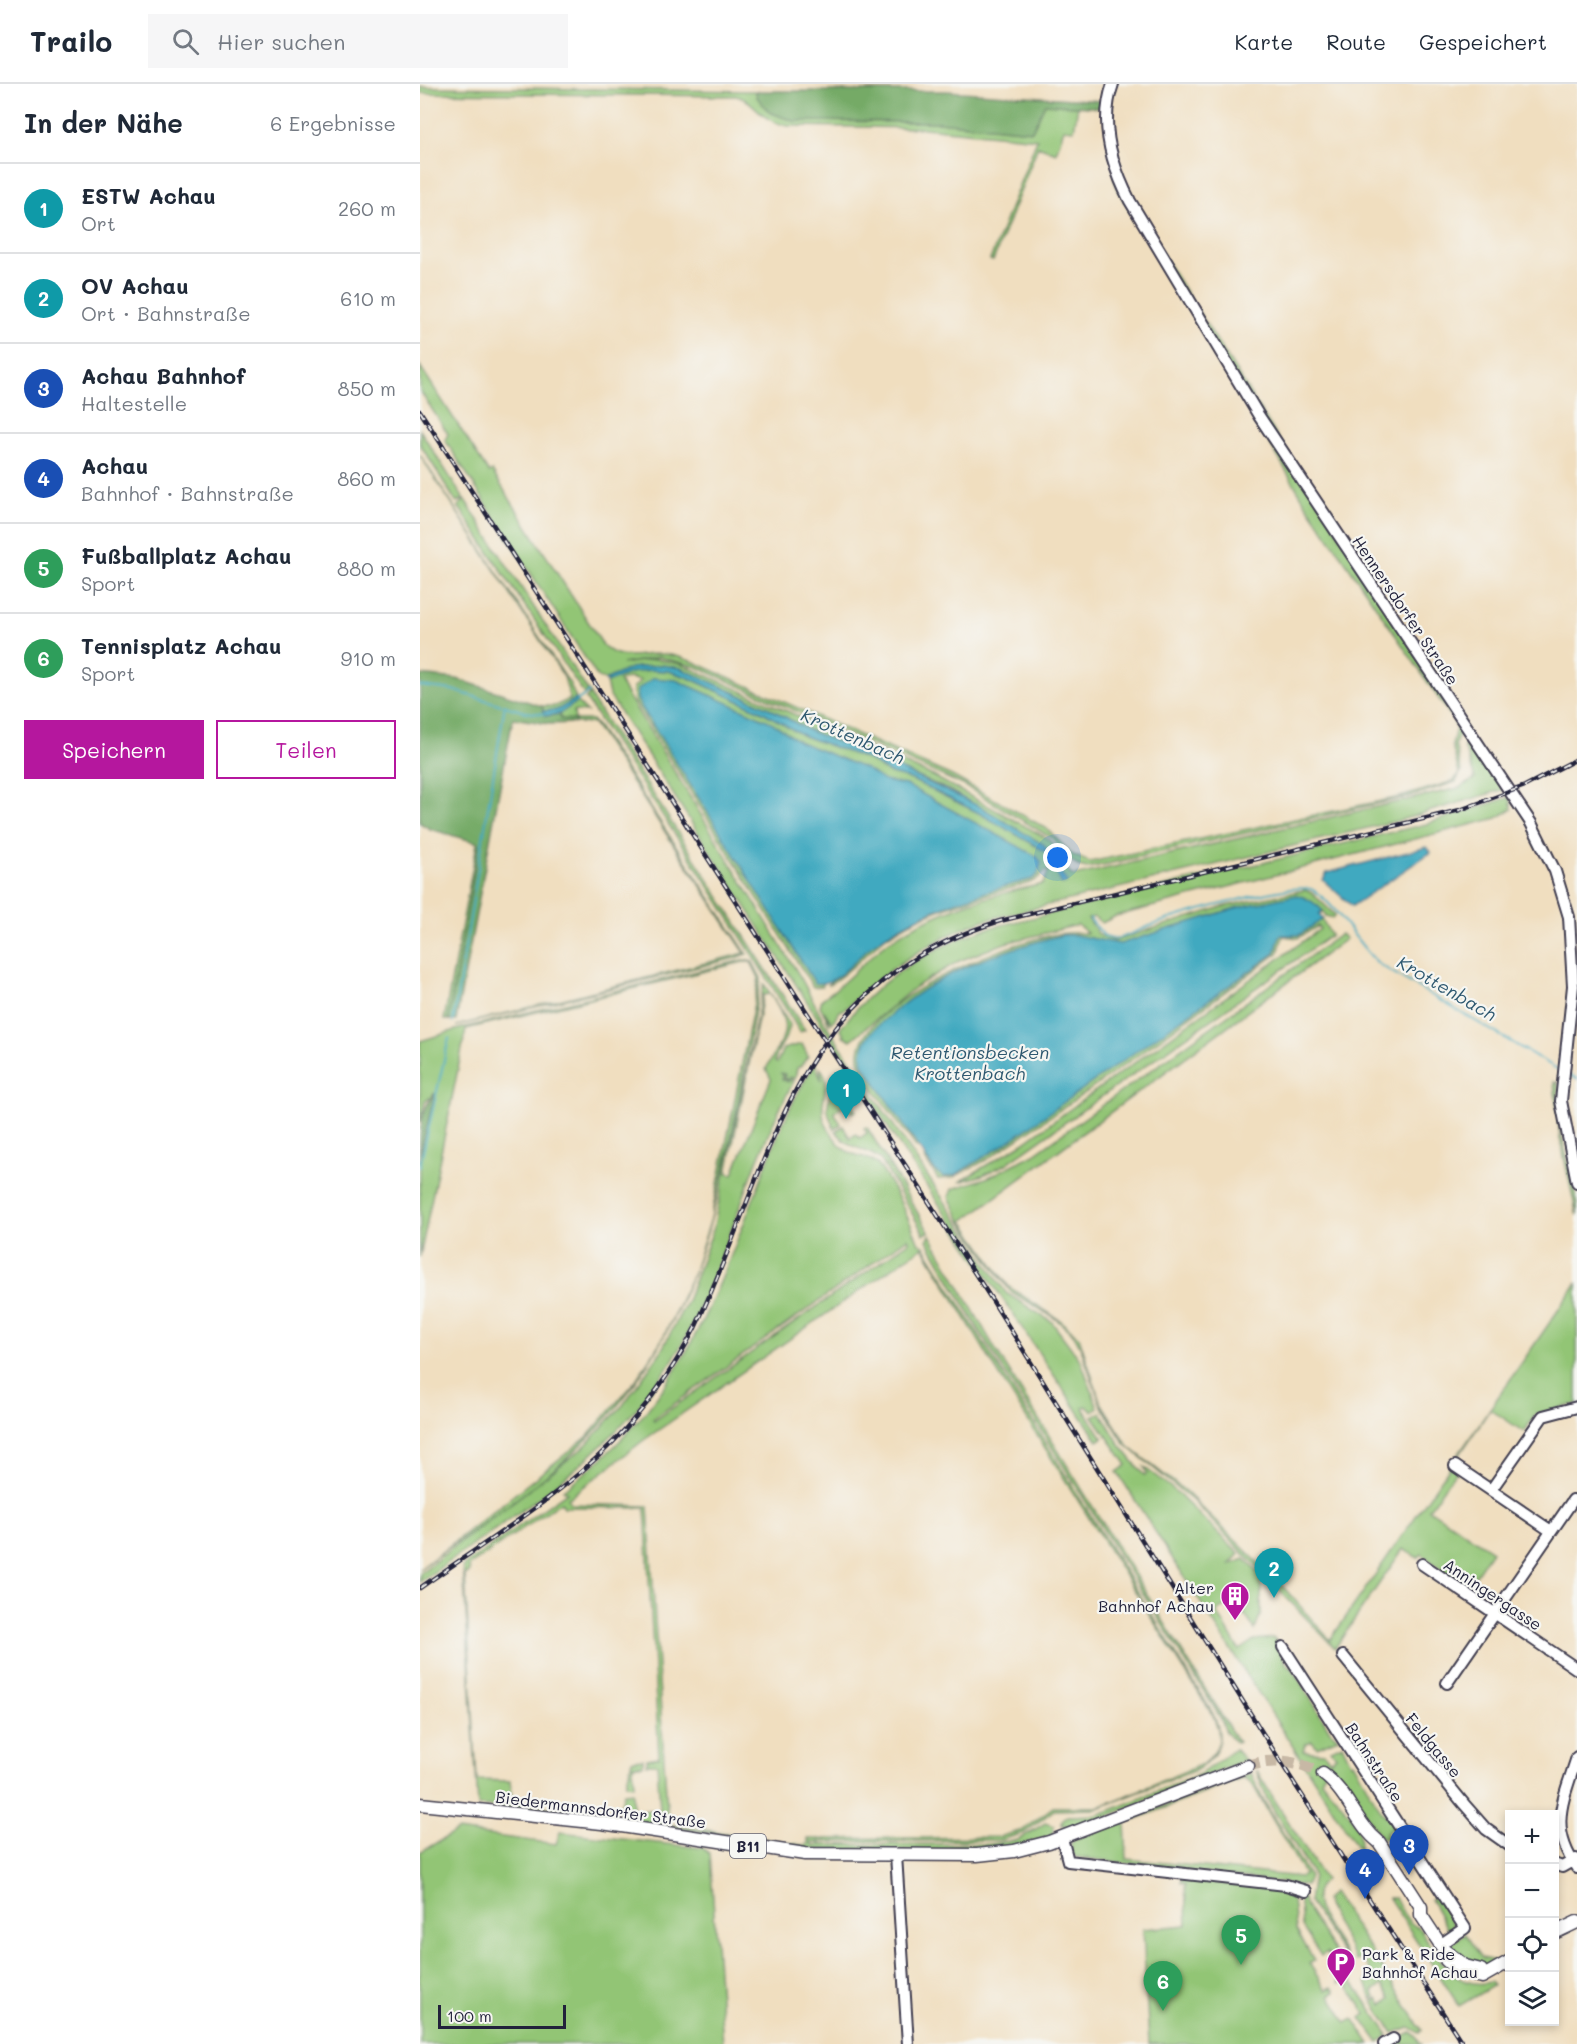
<!DOCTYPE html>
<html lang="de">
<meta charset="utf-8">
<style>
body{margin:0;font-family:Mali,sans-serif;background:#f6f6f7;color:#1f2937}
.controls{position:absolute;right:18px;bottom:18px;display:grid;overflow:hidden;border-radius:0px;box-shadow:0 3px 9px #0003}
.controls button{width:54px;height:54px;display:grid;place-items:center;padding:0;border:0;border-bottom:2px solid #e0e1e3;background:#fff;color:#1f2937;font:30px sans-serif}
.scale{position:absolute;left:18px;bottom:15px;width:128px;box-sizing:border-box;padding-left:6px;border:3px solid #22223b;border-top:0;font-size:16px;line-height:21px;white-space:nowrap;color:#22223b;-webkit-text-stroke:4px #f6f6f2;paint-order:stroke}
.you{position:absolute;left:638px;top:774px;width:21px;height:21px;margin:-15px;border:4px solid #fff;border-radius:50%;background:#1a73e8;box-shadow:0 0 0 9px #1a73e833}
.badge{display:grid;place-items:center;width:39px;height:39px;border-radius:50%;background:#b5179e;color:#fff;font-size:20px;font-weight:700}
.pin{position:absolute;translate:-50% -50px;filter:drop-shadow(0 2px 3px #0008)}
.pin::after{content:'';position:absolute;top:32px;width:21px;height:18px;background:inherit;clip-path:polygon(0 0,100% 0,50% 100%)}
.list{margin:0;padding:0;list-style:none}
h2{display:flex;justify-content:space-between;align-items:center;height:78px;margin:0;padding:0 24px;font-size:26px}
h2 small{font-size:20px;font-weight:400;color:#747a83}
.list li{display:grid;grid-template-columns:39px 1fr auto;gap:18px;align-items:center;box-sizing:border-box;height:90px;padding:0 24px;border-top:2px solid #e0e1e3}
.list b{display:block;font-size:22px;white-space:nowrap}
.list p{margin:0;font-size:20px;white-space:nowrap;color:#747a83}
.list em{font-size:20px;font-style:normal;color:#747a83}
.actions{display:flex;gap:12px;padding:18px 24px}
.actions a{flex:1;padding:14px 0;border:2px solid #b5179e;border-radius:0px;text-align:center;font-size:21px;color:#b5179e}
.actions .main{background:#b5179e;color:#fff}
.icon{flex:none;width:33px;height:33px;fill:none;stroke:currentColor;stroke-width:2;stroke-linecap:round;stroke-linejoin:round}
.map{position:relative;flex:none;width:1157px;height:1960px;overflow:hidden}
header{display:flex;align-items:center;gap:36px;box-sizing:border-box;height:84px;padding:0 30px;background:#fff;border-bottom:2px solid #e0e1e3}
header strong{font-size:28px}
nav{display:flex;gap:33px;margin-inline-start:auto;font-size:21px}
.search{width:420px;height:54px;background:#f6f6f7;display:flex;align-items:center;gap:15px;box-sizing:border-box;padding:0 21px;border-radius:0px;color:#747a83;font-size:22px}
main{display:flex}
aside{flex:1;background:#fff}
.map>svg:first-child{display:block}
.green{fill:#92c575;stroke:#5a7458;stroke-width:1.5;fill-rule:evenodd}
.forest{fill:#75aa66;stroke:#4c6650;stroke-width:1.5}
.water{fill:#40a9c0;stroke:#31667e;stroke-width:1.5}
.lines{fill:none;stroke-linecap:round;stroke-linejoin:round}
.stream{stroke:#40a9c0;stroke-width:2}
.major-tunnel{stroke:#c7b8a5;stroke-width:12;stroke-dasharray:12 6;stroke-linecap:butt}
.minor-casing{stroke:#413e4f;stroke-width:14}
.major-casing{stroke:#413e4f;stroke-width:15}
.minor{stroke:#fff;stroke-width:10}
.major{stroke:#fff;stroke-width:12}
.rail-casing{stroke:#22223b;stroke-width:4.5}
.rail{stroke:#f6f6f2;stroke-width:2;stroke-dasharray:7;stroke-linecap:butt}
.labels{text-anchor:middle;dominant-baseline:central;stroke-width:4.5;stroke-linejoin:round;paint-order:stroke}
.shield{fill:#f6f6f2;stroke:#626272;stroke-width:1.5}
.shield-label{font-size:15px;font-weight:bold;fill:#22223b}
.street-label{font-size:16px;fill:#22223b;stroke:#f6f6f2}
.poi-label{font-size:16px;fill:#22223b;stroke:#f6f6f2;text-anchor:end}
.water-label{font-size:18px;font-style:italic;fill:#2e5870;stroke:#f6f6f2}
</style>
<header>
<strong>Trailo</strong>
<div class="search"><svg class="icon" aria-label="search" viewBox="0 0 24 24"><circle cx="10" cy="10" r="6"/><path d="M15 15l6 6"/></svg>Hier suchen</div>
<nav><a>Karte</a><a>Route</a><a>Gespeichert</a></nav>
</header>
<main>
<aside>
<h2>In der Nähe<small>6 Ergebnisse</small></h2>
<ul class="list">
<li><span class="badge" style="background:#0f9aa8">1</span><div><b>ESTW Achau</b><p>Ort</p></div><em>260 m</em></li>
<li><span class="badge" style="background:#0f9aa8">2</span><div><b>OV Achau</b><p>Ort · Bahnstraße</p></div><em>610 m</em></li>
<li><span class="badge" style="background:#1a4fb4">3</span><div><b>Achau Bahnhof</b><p>Haltestelle</p></div><em>850 m</em></li>
<li><span class="badge" style="background:#1a4fb4">4</span><div><b>Achau</b><p>Bahnhof · Bahnstraße</p></div><em>860 m</em></li>
<li><span class="badge" style="background:#2e9e5b">5</span><div><b>Fußballplatz Achau</b><p>Sport</p></div><em>880 m</em></li>
<li><span class="badge" style="background:#2e9e5b">6</span><div><b>Tennisplatz Achau</b><p>Sport</p></div><em>910 m</em></li>
</ul>
<div class="actions"><a class="main">Speichern</a><a>Teilen</a></div>
</aside>
<div class="map">
<svg width="1157" height="1960" viewBox="0 0 1157 1960">
<rect width="100%" height="100%" fill="#f6f6f2"/>
<filter id="ink" filterUnits="userSpaceOnUse"><feTurbulence type="fractalNoise" baseFrequency=".0167" numOctaves="2"/><feDisplacementMap in="SourceGraphic" scale="12" xChannelSelector="R" yChannelSelector="G"/><feConvolveMatrix kernelMatrix="1 2 1 2 8 2 1 2 1" color-interpolation-filters="sRGB"/></filter>
<filter id="wash" filterUnits="userSpaceOnUse"><feTurbulence type="fractalNoise" baseFrequency=".008" numOctaves="4" result="noise"/><feDisplacementMap in="SourceGraphic" scale="24" xChannelSelector="R" yChannelSelector="G"/><feGaussianBlur stdDeviation="1.35" result="paint"/><feColorMatrix in="noise" values="0 0 0 0 0 0 0 0 0 0 0 0 0 0 0 0 0 1.4 0 .05"/><feComposite in="paint" operator="in"/></filter>
<g filter="url(#wash)">
<rect width="100%" height="100%" fill="#f0debf"/>
<path class="green" d="M0,3l336,4 1,6 36,24 145,1 94,9 13,-27 33,1 -4,25 -10,-1 -8,24 -18,-7 -45,115 -3,-1 47,-121 -113,-11 -136,-2c-29,-5 -32,-26 -52,-30l-316,-3z
M694,94l348,551 -7,15 6,27 -5,11 -44,14 -300,67 -25,5 -9,-2 -11,-9 -15,-19 -87,-52 -268,-119 -38,-10 -37,7 33,-5 26,5 252,112 114,62 10,11 13,25 4,2 385,-88 16,-9 -11,-33 4,-3 6,2 31,44 -104,31 -420,101c-52,20 -96,49 -136,88l-5,2 -8,12 -8,-12 6,14 -10,-19 2,-7c24,-15 43,-40 66,-57 47,-32 100,-46 155,-58l6,-14c-7,1 -10,10 -18,12 -50,16 -101,24 -146,56 -20,15 -35,35 -57,47l7,-10 -3,-2 -10,13 -9,1 -179,-286 -1,-13 8,-7 -12,-3 -10,3 182,297 24,45 181,270 46,29 29,39 17,47 -6,3 -6,-5 -3,2 20,30 -5,3 -194,-289 -295,-457 -3,-12 23,-10 21,-3 18,1 19,6 76,35 41,24 65,24 22,14 19,5 69,34 66,38 17,33 4,-2 -22,-37 -95,-55 -139,-59 -39,-22 -91,-41 -19,-3 -30,3 -26,12 -7,-2 -153,-238 3,-6 -28,-43v-25l69,107 3,-2 111,174c17,18 36,8 58,9 12,0 22,4 33,8l258,114 94,52 27,27 17,7 310,-65 54,-16 5,-8 -7,-28 4,-17 -2,-7 -148,-217 -188,-314z
M0,346l44,69 -8,3 -36,-58z
M0,371l150,229 6,15 -19,11 -14,1 -1,-5h13l15,-7 -6,-22z
M45,416l123,191 -4,3 -126,-188z
M170,609l2,6 213,331 -5,2c-68,-113 -142,-223 -214,-333z
M157,618l10,10 -13,-1 1,9h17l6,7 149,227 -12,4 -279,68 289,-73 -152,-230h-18v-3l-14,-1 -2,-5z
M1090,713l2,12 -15,9 -381,98 -14,7 -8,-6 -6,2 11,16 15,6 112,-35 79,-16 7,3 23,22 -2,3 -7,-2 -3,-5 -4,3 12,21 -325,229 -23,11 -24,7 64,-39 297,-214 -2,-3 -20,12 -15,-2 -5,17 -184,134 -108,73 -34,18 -14,1 -14,-21 3,-5 -11,-6c-12,-18 -51,-65 -56,-83 -15,-53 126,-112 166,-122 13,-4 26,-8 40,-9 7,-1 16,1 21,0l-9,-8 -73,18 -46,18 -44,26 -64,53 -9,-5 3,1 -5,-7c36,-49 88,-80 145,-100l441,-105z
M57,759h2l-31,177h-4z
M921,850l5,5 -383,282 46,66 51,33 19,17 21,64 29,46 56,44 100,98 45,51 247,-357v121l-41,10 -12,18 -34,-23 -38,57 5,4 -28,39 63,42 -26,39 -44,-36 -4,4 -15,-9 -68,99 -142,-147 -68,-57 -24,-39 -20,-57 -7,-13 -18,-16 -46,-28 -49,-70 -12,-24 3,-8 37,-12 45,-23z
M323,876l9,1 9,17c-32,161 -45,325 -163,450 -50,54 -119,97 -178,141l167,-132 49,-57 27,-42 30,-64 18,-55 48,-241 -8,-16h-8l-277,67 -46,228v-102l14,-61 -9,8 -5,20v-81l39,-12z
M344,900l26,41c-2,15 -14,23 -15,37l2,1 6,-14 19,-5 6,12 -7,10 -4,2 -2,11 -5,-2 -2,3 -4,-2 1,-4 -5,-1 3,2 -1,4 6,3 2,-3 4,2c-46,84 -67,179 -112,263 -59,107 -167,170 -262,238v-9l163,-125 40,-43 37,-52 27,-52 26,-71zM350,910c25,38 14,39 -4,75l5,10 -38,95 -6,-1 36,-178z
M395,980l7,17 -2,-13c16,15 -7,37 8,60 5,8 12,20 21,24 9,5 21,4 29,13 18,23 29,52 41,78l5,3 288,466c12,23 9,43 -14,57l-102,40 -42,1 -30,23 -23,7 -190,2 1,3 178,-1 28,-4 27,-17 9,3 -2,10 -36,10 -38,4h-160l-185,-29 -10,-3 -4,-7 41,-1 -3,-46h-10v-5l12,-2 -14,-249 -81,-1 -3,-5 -92,64 1,6 -5,3 12,205 33,1 3,22 81,10 -11,1 -105,-8 -15,-240 104,-74 -4,-2c110,-81 144,-171 191,-293 17,-45 34,-93 61,-133zM488,1154l1,4 -255,179 -1,-2zM503,1163l72,121 218,348 5,14 1,11 -4,10 -10,12 -106,44h-46l-30,23 -24,7 -191,2v5l-6,1 -134,-21 -20,-318 -76,-2 -4,-5 76,-59z
M413,990l23,37 -4,2 -6,-9 -12,8 7,12 -7,5 -7,-19z
M1134,998l4,1 1,41 18,77v15l-17,-77z
M423,1042l7,12 6,-4 4,4 7,-5 -3,-5 3,-1 62,105 -5,2 -43,-74c-15,-13 -31,-9 -45,-29z
M510,1151l66,115 242,392 -2,1 -10,-11 -6,-15 -241,-387 -52,-90z
M681,1329l19,32 24,30 3,-1 -3,-7 29,22 66,65 -10,11 16,-6 16,17v37l-6,17 -14,-21 -3,1 -6,-9 -15,11 22,38 15,-10 20,-2 8,14 -1,3 8,12 2,-1 39,65 8,7 -21,9 -5,-6 -7,3 -2,7 21,2 6,8 6,-5 -5,-7 11,-5 9,19 2,-1 28,49 15,15 -10,7 3,6 -8,-1 -33,-50 -17,-18 -5,1 -5,9c15,20 44,42 38,70l-242,-378 10,-7 -34,-49z
M815,1665l12,13 -5,-1 -165,68 -15,-4v-5l5,-4 30,-1 16,-6 87,-35z
M223,1675v6h-10l1,20 -8,-1 6,-24z
M836,1686l69,110c-28,20 17,60 24,83l-40,-61 4,-27 -46,-76z
M831,1689l11,25 47,78 -3,10 -230,-29 -5,-4v-10l6,-5zM824,1694l7,4 53,92 -4,3 -173,-18 -2,-36z
M213,1708v17l-13,-2 4,-14z
M37,1747l99,13 4,-12 142,16 8,6 13,190h-303v-192z
M761,1795l109,12 3,9 3,30 18,30 -5,3 17,27 6,-3 3,5 -5,3 16,27 7,-4 17,26h-221l-6,-115 44,-4 -2,-41 -4,-1z
M913,1808l89,138 -3,3 -9,-6 -17,6 -20,-31 5,-3 4,6 9,-6 -9,-14 -9,6 3,6 -4,3 -6,-18 6,-7 -9,-17 -7,3 -29,-55 -1,-7z
M879,1810l4,1 3,12 39,61 -8,9 -4,-3 5,-4 -11,-18 -6,4 -19,-29z
M1015,1813l19,28 -6,5 -18,-31z
M969,1814h6c4,8 9,18 15,24 4,4 8,5 11,9 19,26 31,60 70,51l2,4 -34,20z
M1045,1850l17,24 17,4c-20,10 -32,-1 -47,-13l-1,-6z
M927,1890l40,58 1,4 -9,7 -18,-25 5,-4 -21,-33 -6,3 -1,-2z
M991,1948l11,12h-28v-3z"/>
<path class="forest" d="M336,7h191l156,10 -1,7 -57,-4 -13,27 -94,-9 -145,-1 -24,-9 -12,-15z
M0,591l37,4 85,27 3,10 14,-2 2,5 14,1v3l-26,1 -36,-6 -57,303 -8,-1 31,-177 -49,-14 -10,-6z
M15,1009l-15,62c0,-23 0,-45 15,-62z"/>
<path class="water" d="M241,581l19,3 91,41 39,22 58,23 113,53 63,38 23,38 -5,1 -17,-33 -66,-38 -69,-34 -19,-5 -22,-14 -65,-24 -41,-24 -76,-35 -19,-6 -18,-1 -21,3 -23,10 -1,-3 26,-12z
M233,594l23,2 95,42 29,20 66,27 18,12 22,4 130,71 5,6 -3,12 -6,5c-56,15 -114,31 -161,67 -15,12 -35,41 -56,37l-173,-275 -5,-9v-9z
M156,615l1,3 -18,12 -14,2 -2,-5 14,-1z
M1007,763l4,5 -79,54 -29,-26 4,-7z
M877,811c11,3 18,7 26,16l-4,3 4,5 -24,16h-19l-5,18 -270,191 -50,31 -11,2 -9,-6 -72,-106c-5,-24 10,-35 26,-49 49,-44 110,-65 173,-81h13l45,9 119,-37z"/>
<g class="lines">
<path class="stream" d="M0,602l32,4 73,22 20,2
M155,618l14,-10
M670,835l15,18 9,2c14,-2 26,-10 39,-14 22,-9 145,-45 160,-35 28,19 42,53 67,75l179,105
M33,938l52,-318
M1147,990l10,5
M0,1082l29,-128"/>
</g>
</g>
<g filter="url(#ink)">
<g class="lines">
<path class="major-tunnel" d="M828,1682c26,-9 51,-4 75,8"/>
<g class="minor-casing">
<path id="minor" d="M693,0c-14,39 -1,82 17,117l129,215 272,407 24,48 14,46 4,69 -12,115 16,81
M1035,1382l96,65
M1071,1406l52,-74 34,-9
M1002,1480l155,105
M863,1563l182,281 -25,17
M923,1572l121,148 22,25 24,17
M1027,1599l126,-183
M1157,1673c-14,44 -29,70 0,111
M642,1754l6,23 218,24 20,6
M476,1771l12,189
M1134,1780l8,3 14,-8
M964,1960l9,-5"/>
</g>
<g class="major-casing">
<path id="major" d="M903,1690c25,18 33,50 56,68l42,65v8l23,35 2,10 13,12 23,5 28,-16
M0,1720l182,19 203,31 172,1 37,-4 35,-9 199,-76
M1134,1849l23,-11
M1024,1866l21,16 16,4"/>
</g>
<use href="#minor" class="minor"/>
<use href="#major" class="major"/>
<g class="rail-casing">
<path id="rail" d="M0,327l572,889 295,472 176,272
M0,1504c65,-46 137,-89 193,-146 33,-34 60,-72 82,-114 81,-172 95,-343 305,-407l460,-111 65,-24 52,-27"/>
</g>
<use href="#rail" class="rail"/>
</g>
</g>
<defs>
<g id="building-pin" transform="scale(1.5)"><path d="M0 17L-7.5 6A9.5 9.5 0 1 1 7.5 6Z" fill="#b5179e" stroke="#f6f6f2"/><path d="M-4-6H4V6H1V3H-1V6H-4ZM-2.5-4.3h1.7v1.8h-1.7ZM.8-4.3h1.7v1.8H.8ZM-2.5-1h1.7V.8h-1.7ZM.8-1h1.7V.8H.8Z" fill="#fff"/></g>
<g id="parking-pin" transform="scale(1.5)"><path d="M0 17L-7.5 6A9.5 9.5 0 1 1 7.5 6Z" fill="#b5179e" stroke="#f6f6f2"/><path d="M-3.5-5.5H1a3.5 3.5 0 0 1 0 7H-1V5.5H-3.5ZM-1-3.4V-.6H.8a1.4 1.4 0 0 0 0-2.8Z" fill="#fff"/></g>
</defs>
<g fill-rule="evenodd">
<use href="#building-pin" x="815" y="1512"/>
<use href="#parking-pin" x="921" y="1878"/>
</g>
<g class="labels">
<rect class="shield" x="310" y="1750" width="36" height="24" rx="4.5"/>
<g class="shield-label">
<text x="328" y="1762">B11</text>
</g>
<g class="street-label">
<text transform="translate(986 526) rotate(56)">Hennersdorfer Straße</text>
<text transform="translate(1073 1510) rotate(34)">Anningergasse</text>
<text transform="translate(1014 1661) rotate(51)">Feldgasse</text>
<text transform="translate(955 1678) rotate(57)">Bahnstraße</text>
<text transform="translate(181 1725) rotate(7)">Biedermannsdorfer Straße</text>
</g>
<g class="poi-label">
<text x="794" y="1503">Alter<tspan x="794" dy="18">Bahnhof Achau</tspan></text>
<text x="942" y="1869" text-anchor="start">Park &amp; Ride<tspan x="942" dy="18">Bahnhof Achau</tspan></text>
</g>
<g class="water-label">
<text transform="translate(433 652) rotate(24)">Krottenbach</text>
<text transform="translate(1027 904) rotate(30)">Krottenbach</text>
<text x="550" y="968">Retentionsbecken<tspan x="550" dy="21">Krottenbach</tspan></text>
</g>
</g>
</svg>
<div class="controls">
<button>+</button>
<button>−</button>
<button><svg class="icon" aria-label="locate" viewBox="0 0 24 24"><circle cx="12" cy="12" r="6"/><path d="M12 2v4M12 18v4M2 12h4M18 12h4"/></svg></button>
<button><svg class="icon" aria-label="layers" viewBox="0 0 24 24"><path d="M12 4l9 5-9 5-9-5zM3 14l9 5 9-5"/></svg></button>
</div>
<div class="scale">100 m</div>
<div class="you"></div>
<div class="pin badge" style="left:426px;top:1035px;background:#0f9aa8">1</div>
<div class="pin badge" style="left:854px;top:1514px;background:#0f9aa8">2</div>
<div class="pin badge" style="left:989px;top:1791px;background:#1a4fb4">3</div>
<div class="pin badge" style="left:945px;top:1815px;background:#1a4fb4">4</div>
<div class="pin badge" style="left:821px;top:1881px;background:#2e9e5b">5</div>
<div class="pin badge" style="left:743px;top:1927px;background:#2e9e5b">6</div>
</div>
</main>
